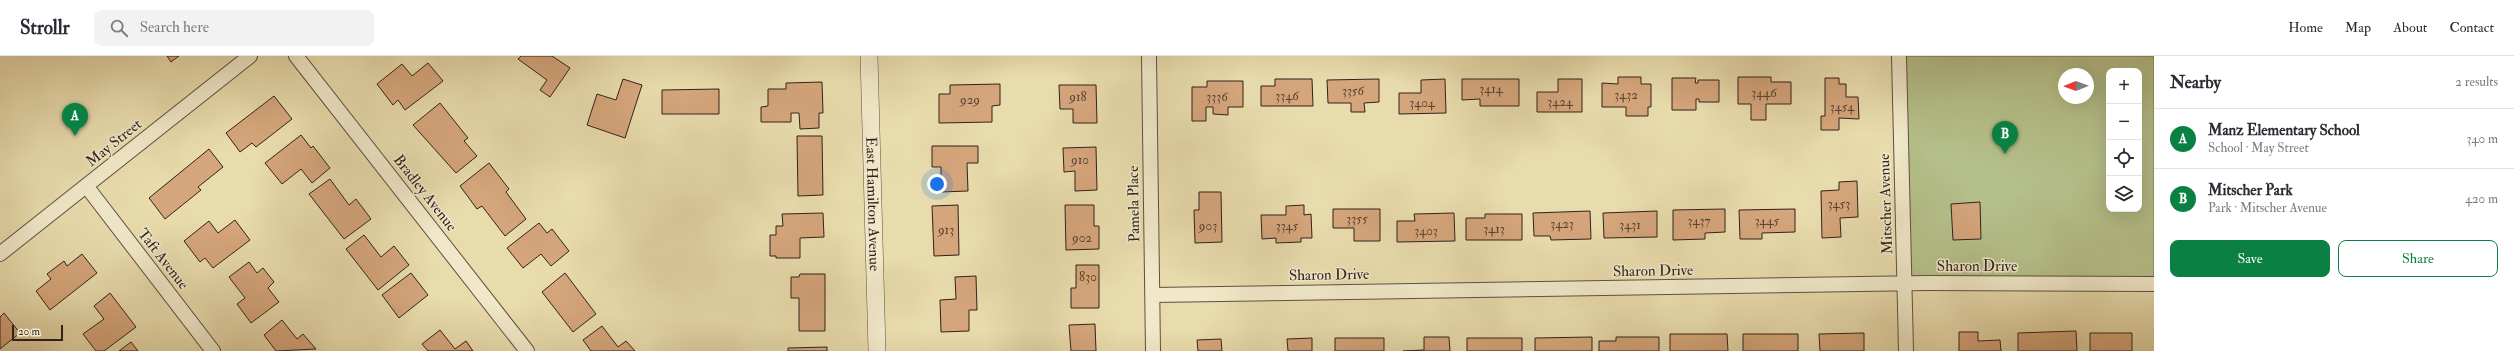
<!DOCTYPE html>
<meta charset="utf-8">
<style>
body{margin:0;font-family:"IM FELL Double Pica",serif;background:#f2f2f3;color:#2b2b33}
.controls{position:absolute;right:12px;top:12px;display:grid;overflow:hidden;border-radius:8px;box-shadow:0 4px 16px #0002}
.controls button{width:36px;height:36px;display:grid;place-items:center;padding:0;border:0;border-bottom:1px solid #e1e1e2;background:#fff;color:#2b2b33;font:20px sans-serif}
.compass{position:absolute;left:2058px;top:12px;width:36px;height:36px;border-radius:50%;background:#fff;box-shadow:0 4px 16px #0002;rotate:269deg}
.scale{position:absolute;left:12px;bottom:10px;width:51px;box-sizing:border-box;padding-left:4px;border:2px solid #31221d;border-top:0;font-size:11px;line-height:14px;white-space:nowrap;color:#31221d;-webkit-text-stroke:3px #f0e8c9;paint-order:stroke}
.you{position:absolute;left:937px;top:128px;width:14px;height:14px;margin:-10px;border:3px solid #fff;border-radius:50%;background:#1a73e8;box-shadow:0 0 0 6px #1a73e833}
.badge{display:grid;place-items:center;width:26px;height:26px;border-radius:50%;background:#0b8043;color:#fff;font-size:13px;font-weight:700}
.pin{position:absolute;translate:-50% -33px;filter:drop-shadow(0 1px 2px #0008)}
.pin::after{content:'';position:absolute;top:21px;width:14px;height:12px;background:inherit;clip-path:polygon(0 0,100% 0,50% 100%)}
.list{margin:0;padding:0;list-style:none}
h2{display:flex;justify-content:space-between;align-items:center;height:52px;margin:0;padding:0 16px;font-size:17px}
h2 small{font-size:13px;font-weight:400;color:#7c7c81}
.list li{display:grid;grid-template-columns:26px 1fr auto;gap:12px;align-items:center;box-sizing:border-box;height:60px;padding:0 16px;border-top:1px solid #e1e1e2}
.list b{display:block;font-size:15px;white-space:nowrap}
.list p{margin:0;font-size:13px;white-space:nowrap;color:#7c7c81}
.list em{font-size:13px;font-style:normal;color:#7c7c81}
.actions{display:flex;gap:8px;padding:12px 16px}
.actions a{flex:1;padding:9px 0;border:1px solid #0b8043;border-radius:8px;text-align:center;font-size:14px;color:#0b8043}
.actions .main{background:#0b8043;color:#fff}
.icon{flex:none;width:22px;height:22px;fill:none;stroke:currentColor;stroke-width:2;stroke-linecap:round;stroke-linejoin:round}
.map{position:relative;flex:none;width:2154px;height:295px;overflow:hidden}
header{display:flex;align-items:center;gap:24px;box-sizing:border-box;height:56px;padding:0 20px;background:#fff;border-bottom:1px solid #e1e1e2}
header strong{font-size:19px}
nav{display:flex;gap:22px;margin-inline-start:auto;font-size:14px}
.search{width:280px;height:36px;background:#f2f2f3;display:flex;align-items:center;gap:10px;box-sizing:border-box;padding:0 14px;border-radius:8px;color:#7c7c81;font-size:15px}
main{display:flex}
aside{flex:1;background:#fff}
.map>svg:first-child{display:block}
.green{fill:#b5c08a;stroke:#737154;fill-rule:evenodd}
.building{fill:#d5a57b;stroke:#31221d}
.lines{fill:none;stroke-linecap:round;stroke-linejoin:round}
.minor-casing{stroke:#5f5041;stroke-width:16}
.tertiary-casing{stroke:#5f5041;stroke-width:18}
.minor{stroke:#f0e8c9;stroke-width:14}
.tertiary{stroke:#f0e8c9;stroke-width:17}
.labels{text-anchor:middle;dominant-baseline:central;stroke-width:3;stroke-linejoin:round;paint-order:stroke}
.number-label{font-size:13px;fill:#5a4334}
.street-label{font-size:15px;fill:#31221d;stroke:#f0e8c9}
</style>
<header>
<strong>Strollr</strong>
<div class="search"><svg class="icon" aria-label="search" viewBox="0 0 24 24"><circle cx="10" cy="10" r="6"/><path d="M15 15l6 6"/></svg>Search here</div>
<nav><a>Home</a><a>Map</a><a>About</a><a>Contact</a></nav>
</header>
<main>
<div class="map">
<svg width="2154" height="295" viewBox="0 0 2154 295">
<rect width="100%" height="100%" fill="#e8dbac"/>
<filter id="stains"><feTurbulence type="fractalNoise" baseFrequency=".005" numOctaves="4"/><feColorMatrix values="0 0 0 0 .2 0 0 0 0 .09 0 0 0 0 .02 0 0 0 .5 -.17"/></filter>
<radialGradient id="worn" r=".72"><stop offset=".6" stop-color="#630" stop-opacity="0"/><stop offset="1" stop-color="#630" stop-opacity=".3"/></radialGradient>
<path class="green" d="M1899,0h255v228h-249zM2109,15h30v138h-30zM2064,18h24v24h-24z"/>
<path class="building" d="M167,0h12l-8,6z
M521,0h31l18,12 -20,29 -10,-7 7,-10 -29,-21z
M428,7l15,18 -38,29 -7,-10 -5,5 -16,-21 25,-20 10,12z
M1618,21h23v7h10v23h-3v9h-22v-9h-24v-24l16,1z
M1738,21h33v5h20v22h-25v16h-15v-16h-13z
M1672,22h24l-1,5h3v-3h21v22h-20v-3h-3v11h-24z
M1825,22h14v6h7v13h12l1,22 -20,-1v12h-18v-14h4z
M623,23l19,6 -17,53 -38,-13 10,-31 19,6z
M1275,23h37l1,27h-52v-20h14z
M1379,23v23l-15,1 1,9h-14v-9h-23l-1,-23z
M1445,23l1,34 -47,1v-21h22v-13z
M1462,23h57v27h-39v-7l-18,1z
M1558,23h24v33h-45v-20h21z
M1207,25h36v26h-15v8l-15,-1v-7h-7v14h-14v-34h15z
M822,26l1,31h-4v15l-19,1 -1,-16h-8v9h-30v-15l7,-1v-17h18v-6z
M1000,28v21l-8,1v16l-53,1v-29h11v-9z
M1059,29h37l1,38h-24v-14h-13z
M719,33v25h-57v-24z
M274,40l18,23 -36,28 -4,-4 -12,9 -14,-19z
M440,47l28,35 -4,3 13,15 -21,17 -43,-48z
M301,79l10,13 2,-2 17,22 -18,15 -11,-14 -19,15 -17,-21z
M797,80h25l1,59 -25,1z
M932,90h46v17h-11l1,28 -27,1v-25h-9z
M1096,91l1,43 -22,1v-20l-11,1 -1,-24z
M209,93l14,18 -25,20 3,3 -36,29 -16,-21z
M489,107l20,26 -3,3 20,27 -21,17 -23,-30 -5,3 -17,-23z
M330,123l19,26 7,-6 15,20 -27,20 -35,-45z
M1857,125l1,36 -18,1 1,19 -19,1 -1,-47 18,-1v-8z
M1199,136h22l1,50 -27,1 -1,-33h5z
M1980,146l1,37 -28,1 -2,-36z
M958,149l1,50 -25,1 -2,-50z
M1065,149h29v21h5v23l-33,1z
M1304,149v10l7,-1 1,24h-11v4l-25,1v-5l-14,1 -1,-24h25v-9z
M1333,153h47v32h-26v-13h-21z
M1725,153v23l-20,1v6l-32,1v-30z
M1795,153v23l-33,1v6h-22l-1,-29z
M1590,155l1,28 -40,1 -1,-4h-16l-1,-23z
M1657,155v26l-53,1 -1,-25z
M823,157l1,24 -24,1v20h-24v-2h-6v-21h6v-9h7l-1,-12z
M1454,157l1,28 -58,1v-21h18l-1,-7z
M1485,158h37v26h-56v-22h19z
M235,164l15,20 -37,28 -8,-10 -5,4 -16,-21 25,-20 9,12z
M539,167l8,10 5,-4 17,22 -18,15 -10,-12 -18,14 -16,-20z
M364,179l17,22 13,-11 15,19 -31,25 -32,-41z
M82,198l15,19 -47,37 -14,-19 15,-12 -4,-5 17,-13 3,5z
M249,206l8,11 6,-5 11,14 -6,6 11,14 -28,21 -14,-19 8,-6 -16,-21z
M1076,209h23v43h-28v-20h5z
M411,217l17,22 -29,23 -17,-23z
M565,217l31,41 -23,18 -31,-40z
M800,218h25v57h-26v-33h-8v-21h8z
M976,220l1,34h-8v21l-28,1 -1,-32 16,-1 -1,-22z
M110,237l26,34 -32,24h-8l-13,-17 21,-15 -10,-13z
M4,257l16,20 -20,16v-32z
M282,264l15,19 6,-5 13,15 -40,2 -12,-16z
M1095,268l1,27h-25l-2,-26z
M602,270l16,21 8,-6 9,10h-44l-8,-11z
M440,274l15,19 11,-8 7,10h-45l-6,-7z
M2076,275l1,20h-59v-18z
M1959,276h19v9l22,-1 1,11h-42z
M1864,277v18h-44l-1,-17z
M2090,277h42v18h-42z
M1670,278h57l1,17h-58z
M1743,278h55v17h-55z
M1424,281h25l1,14h-47l21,-1z
M1592,281v14h-57v-13z
M1616,281h43v14h-60v-10h17z
M1312,282v13h-24l-1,-12z
M1335,282h49v13h-49z
M1467,282h55v13h-55z
M1221,283l1,12h-24l-1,-11z
M131,286l7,9h-19z
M827,291v4h-39v-3z"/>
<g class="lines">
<g class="minor-casing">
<path id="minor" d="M296,0l231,295
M1149,0l4,295
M1899,0l7,295
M87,131l126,164
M0,198l250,-198
M1153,239l774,-12 227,1"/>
</g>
<g class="tertiary-casing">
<g id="tertiary">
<path id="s1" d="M869,0l8,295"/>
</g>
</g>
<use href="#minor" class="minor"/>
<use href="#tertiary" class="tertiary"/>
</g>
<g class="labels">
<g class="number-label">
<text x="1491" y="33">3414</text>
<text x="1353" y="35">3356</text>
<text x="1764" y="37">3446</text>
<text x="1626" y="39">3432</text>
<text x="1287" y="40">3346</text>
<text x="1078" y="41">918</text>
<text x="1217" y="41">3336</text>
<text x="970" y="44">929</text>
<text x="1560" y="46">3424</text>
<text x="1422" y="47">3404</text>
<text x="1842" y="51">3454</text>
<text x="1080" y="104">910</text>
<text x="1839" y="148">3453</text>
<text x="1357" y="163">3355</text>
<text x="1699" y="165">3437</text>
<text x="1767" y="165">3445</text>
<text x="1562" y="168">3423</text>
<text x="1630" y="169">3431</text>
<text x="1208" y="170">903</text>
<text x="1287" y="170">3345</text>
<text x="1494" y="173">3413</text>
<text x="946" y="174">913</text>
<text x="1426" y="175">3403</text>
<text x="1082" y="182">902</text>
<text x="1088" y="221">830</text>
</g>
<g class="street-label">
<text transform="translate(114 87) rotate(-39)">May Street</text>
<text transform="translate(425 137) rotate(52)">Bradley Avenue</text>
<text stroke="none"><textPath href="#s1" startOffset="148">East Hamilton Avenue</textPath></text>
<text transform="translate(1134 148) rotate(-91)">Pamela Place</text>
<text transform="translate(1886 148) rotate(-92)">Mitscher Avenue</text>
<text transform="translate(163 203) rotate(52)">Taft Avenue</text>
<text x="1977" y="210">Sharon Drive</text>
<text transform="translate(1653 215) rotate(-1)">Sharon Drive</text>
<text transform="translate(1329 219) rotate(-1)">Sharon Drive</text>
</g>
</g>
<rect width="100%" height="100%" filter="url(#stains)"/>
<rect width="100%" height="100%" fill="url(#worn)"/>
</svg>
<div class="controls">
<button>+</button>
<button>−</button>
<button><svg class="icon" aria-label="locate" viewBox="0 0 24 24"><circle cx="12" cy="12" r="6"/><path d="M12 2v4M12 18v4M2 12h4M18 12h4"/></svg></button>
<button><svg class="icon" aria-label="layers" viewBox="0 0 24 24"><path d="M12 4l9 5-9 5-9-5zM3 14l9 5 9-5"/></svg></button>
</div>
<svg class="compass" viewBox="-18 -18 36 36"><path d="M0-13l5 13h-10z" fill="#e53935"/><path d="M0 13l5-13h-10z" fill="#7c7c81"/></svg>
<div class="scale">20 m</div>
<div class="you"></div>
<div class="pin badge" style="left:75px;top:80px">A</div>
<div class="pin badge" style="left:2005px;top:98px">B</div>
</div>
<aside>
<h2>Nearby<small>2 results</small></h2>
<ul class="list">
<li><span class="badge">A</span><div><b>Manz Elementary School</b><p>School · May Street</p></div><em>340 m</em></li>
<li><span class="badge">B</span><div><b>Mitscher Park</b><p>Park · Mitscher Avenue</p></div><em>420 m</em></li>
</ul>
<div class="actions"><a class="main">Save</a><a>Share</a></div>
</aside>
</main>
